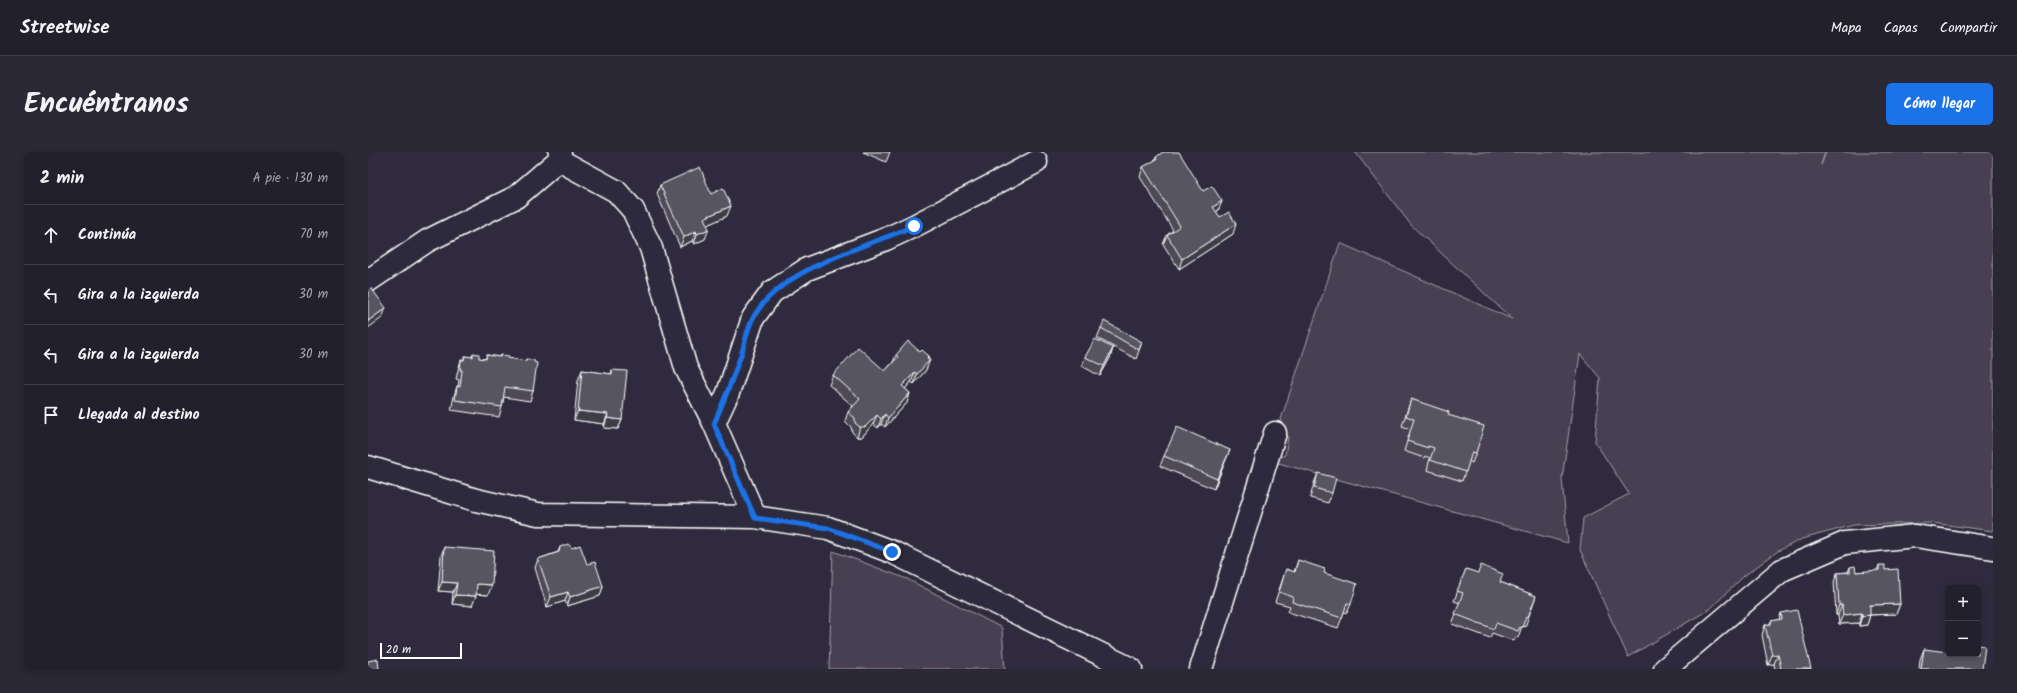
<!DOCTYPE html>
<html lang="es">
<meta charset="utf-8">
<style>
body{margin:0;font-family:Kalam,sans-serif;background:#2b2836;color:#f1f3f6}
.controls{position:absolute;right:12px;bottom:12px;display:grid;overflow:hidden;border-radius:6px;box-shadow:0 2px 6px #0003}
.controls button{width:36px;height:36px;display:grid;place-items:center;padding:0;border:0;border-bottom:1px solid #403e4a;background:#23202e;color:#f1f3f6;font:20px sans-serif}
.scale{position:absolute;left:12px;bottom:10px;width:82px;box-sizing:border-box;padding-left:4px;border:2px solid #fff;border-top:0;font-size:11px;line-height:14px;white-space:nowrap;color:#fff;-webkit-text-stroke:3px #2f2a3d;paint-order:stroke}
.stop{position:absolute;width:12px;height:12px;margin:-9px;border:3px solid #1a73e8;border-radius:50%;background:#fff}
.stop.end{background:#1a73e8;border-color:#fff;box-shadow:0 1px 4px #0008}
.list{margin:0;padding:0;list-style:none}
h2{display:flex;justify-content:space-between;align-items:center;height:52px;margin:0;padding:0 16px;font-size:17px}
h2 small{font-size:13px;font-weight:400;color:#a3a3aa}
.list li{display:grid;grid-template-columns:26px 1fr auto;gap:12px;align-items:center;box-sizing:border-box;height:60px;padding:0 16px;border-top:1px solid #403e4a}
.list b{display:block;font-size:15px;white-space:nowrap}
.list em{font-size:13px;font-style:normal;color:#a3a3aa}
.icon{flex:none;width:22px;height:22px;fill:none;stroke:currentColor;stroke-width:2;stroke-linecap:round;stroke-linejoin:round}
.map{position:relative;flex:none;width:1625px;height:517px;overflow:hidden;border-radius:6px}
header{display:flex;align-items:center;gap:24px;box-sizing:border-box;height:56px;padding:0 20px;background:#23202e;border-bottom:1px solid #403e4a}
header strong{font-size:19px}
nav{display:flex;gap:22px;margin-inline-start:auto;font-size:14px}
.intro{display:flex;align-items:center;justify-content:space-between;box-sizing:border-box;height:96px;padding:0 24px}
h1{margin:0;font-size:28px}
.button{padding:10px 18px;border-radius:6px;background:#1a73e8;color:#fff;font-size:14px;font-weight:700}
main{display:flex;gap:24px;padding:0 24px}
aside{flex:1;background:#23202e;border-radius:6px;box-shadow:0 2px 6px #0003}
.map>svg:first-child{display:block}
.green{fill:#464152;stroke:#a2a0a8}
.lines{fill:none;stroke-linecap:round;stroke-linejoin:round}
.minor-casing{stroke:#fff;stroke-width:25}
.minor{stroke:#2f2a3d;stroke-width:22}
.wall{fill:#4d4956;stroke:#fff}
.shaded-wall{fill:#3e3c46;stroke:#fff}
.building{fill:#595564;stroke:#fff}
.route{stroke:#1a73e8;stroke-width:5}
</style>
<header>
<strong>Streetwise</strong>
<nav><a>Mapa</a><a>Capas</a><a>Compartir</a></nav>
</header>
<div class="intro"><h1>Encuéntranos</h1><a class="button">Cómo llegar</a></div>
<main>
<aside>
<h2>2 min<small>A pie · 130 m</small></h2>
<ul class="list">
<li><svg class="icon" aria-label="ahead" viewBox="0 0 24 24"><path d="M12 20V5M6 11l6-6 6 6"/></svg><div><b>Continúa</b></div><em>70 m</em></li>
<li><svg class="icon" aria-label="left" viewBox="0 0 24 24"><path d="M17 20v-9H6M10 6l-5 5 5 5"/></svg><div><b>Gira a la izquierda</b></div><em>30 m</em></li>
<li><svg class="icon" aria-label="left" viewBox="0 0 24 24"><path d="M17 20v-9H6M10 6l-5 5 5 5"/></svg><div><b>Gira a la izquierda</b></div><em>30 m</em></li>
<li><svg class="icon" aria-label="arrive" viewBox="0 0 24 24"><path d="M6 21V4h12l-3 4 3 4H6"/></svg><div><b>Llegada al destino</b></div></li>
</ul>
</aside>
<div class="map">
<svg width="1625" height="517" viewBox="0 0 1625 517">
<rect width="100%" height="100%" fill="#2f2a3d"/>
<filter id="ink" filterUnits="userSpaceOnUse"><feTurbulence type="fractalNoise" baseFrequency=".025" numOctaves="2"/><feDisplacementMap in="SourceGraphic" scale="8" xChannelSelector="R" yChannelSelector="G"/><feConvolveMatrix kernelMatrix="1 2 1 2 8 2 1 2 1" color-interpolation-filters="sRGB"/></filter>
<g filter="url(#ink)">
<path class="green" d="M987,0h470l-4,13 5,-13h167v379l-61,-8 -78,2 -52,14 -24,12 -34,25 -34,33 -82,48 -48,-107 3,-32 46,-24 -34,-52 5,-64 -20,-24 -18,125 6,64 -297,-82 14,-6 3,-18 -7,-18 59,-176 172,76 -101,-94z
M465,399l74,28 95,49 3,41h-176z"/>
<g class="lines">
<g class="minor-casing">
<path id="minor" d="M191,8l57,31 17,19 18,38 35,120 28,55 41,94
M0,129l59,-40 89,-44 43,-37 1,-8
M346,271l14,-30 25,-75 19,-26 35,-23 79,-30 28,-13 122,-64
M0,315l108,33 62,14 217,3 73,11 64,24 239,117
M833,517l74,-236
M1297,517l117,-99 63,-27 70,-7 78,12"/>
</g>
<use href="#minor" class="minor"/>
</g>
<path class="wall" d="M495,0h27l-4,10z
M788,5l47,34 19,10 -4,10 -2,1 17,22 -54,35 -16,-25 4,-9 6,-5 -33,-53 3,-10 11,-6z
M292,33l51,9 16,22 -20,9 -2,14 -11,5 -2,-3 -12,6 -23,-53z
M733,176l41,14 -6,17 -39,-21z
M745,196l-3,10 -10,18 -18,-10 3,-9z
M552,200l9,4 -3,14 -12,14 -3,-2 -6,7 5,4 -3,10 -22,24 -4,-3 -3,4 -5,-4 -11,13h-5l-5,-5 -1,-5 -6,-6 3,-9 5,-6 -24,-21 4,-10 52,-4 8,-9 3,-7z
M105,201l6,5 6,1 2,-4 13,2 1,-2 7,3 17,3 1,-2 7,32 -3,10 -26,-4 -2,10 -3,10 -48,-7 3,-14 3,-10h1l1,-6 -3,-1 2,-9 3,-10h2l2,-4 7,1z
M214,218l29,4 1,-4 10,50 -4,9 -14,-1v-4l-30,-4 4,-40z
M1043,247l37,16 28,38 -4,10 -3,-2 -7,20 -35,-11 3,-12 -5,-2 -1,2 -20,-7 7,-22 -9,-3z
M862,298l-16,39 -54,-23 4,-10z
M950,321l14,20 -4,10 -18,-5 4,-15z
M76,395l44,48 -12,-1 -4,12 -20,-2 1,-12 -15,-1 3,-35z
M192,395l27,17 16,22 -3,10 -33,10 -2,-5 -18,6 -12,-39 3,-9 20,-7z
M930,408l26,13 27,31 -4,9 -3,-1 -6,16 -50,-16 2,-6 -15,-4 11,-33 8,3z
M1511,413l6,5 15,34 -4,10 -26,1 -3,10 -8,1v-3l-20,1 -1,-9h-2l-2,-33 3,-9 11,-1 2,-5 6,5 21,-1z
M1098,417l70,27 -11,31 -3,-1 -4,12 -2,-1 -2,4 -22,-8 -2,5 -38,-14 8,-21 -6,-2z
M1413,461l30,56h-36l-1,-5 -6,1 -6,-30 3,-10 5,-1 1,-3 8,-1z
M1556,497l58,20h-63l1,-10z"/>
<path class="shaded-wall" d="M854,49l-4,10 -8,5 3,-9z
M363,54l-4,10 -26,12 3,-10z
M868,72l-3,10 -54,35 3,-10z
M341,77l-4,10 -11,5 3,-10z
M328,79l-4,10 -12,6 4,-10z
M18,156l-4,10 -14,10v-7z
M745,196l-3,10 -10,18 4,-10z
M561,204l-3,8 4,-4 -4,10 -12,14 3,-10z
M547,220l-4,10 -12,14 3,-10z
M542,241l-3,10 -22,24 3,-9z
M210,259l30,3 -4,10 -30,-4z
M517,262l-4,10 -3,4 3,-9z
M509,263l-4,9 -11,13h-5l3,-10z
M239,266l15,2 -4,9 -14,-1z
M862,298l-4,9 -12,30 3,-10z
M74,430l15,1 -4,9 -15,-1z
M109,432l15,1 -4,10 -15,-1z
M235,434l-3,10 -33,10 3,-9z
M200,440l-3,9 -18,6 4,-10z
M87,443l21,1 -4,10 -20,-2z
M1532,452l-4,10 -30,1 4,-10z
M1471,453h3l-4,10h-2z
M1494,461l-3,10 -20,1 4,-9z
M1502,463l-3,10 -8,1 3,-10z
M1410,502l-4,10 -6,1 4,-10z"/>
<path class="building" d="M795,0h16l24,39 9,-5 10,15 -9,6 7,10 9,-5 7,12 -54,35 -15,-24 13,-9 -37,-59 14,-8 -1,-2z
M332,15l11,27 12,-6 8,18 -27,12 5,11 -12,5 -1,-3 -12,6 -24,-52z
M3,136l15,20 -18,13v-30z
M736,169l38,21 -3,8 -38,-22z
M727,187l18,9 -9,18 -19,-9z
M540,189l12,11 2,-2 7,6 -2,2 3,2 -13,14 -2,-2 -13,14 8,7 -22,25 -3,-4 -4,5 -4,-4 -12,12h-5l-5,-4v-5l-7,-6 12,-13 -27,-24 25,-28 27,24 13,-14 -2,-2z
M105,201l6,1v4l7,1 1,-4 13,2 1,-2 8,1 -1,2 18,3v-2l8,1v2l3,1 -4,28 -28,-4 -3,20 -47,-7 2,-14 3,1 2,-17h-2l1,-10h3l1,-4 8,1z
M214,218l30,4v-4l15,1 -5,49 -15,-2 1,-4 -30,-3z
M1043,247l35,12 3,1 -1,3 36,11 -8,27 -4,-1 -6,20 -36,-12 4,-12 -6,-2v2l-21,-7 7,-22 -8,-3z
M809,275l53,23 -13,29 -53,-23z
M950,321l18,5 -4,15 -18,-5z
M200,392l4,4 8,-3 7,19 8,-2 8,24 -33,11 -2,-5 -17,5 -13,-38 21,-7 1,-5z
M76,395l50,4 -2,34 -15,-1 -1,12 -21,-1 2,-12 -15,-1z
M930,408l27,9 -1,4 33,11 -6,20 -4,-1 -5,15 -50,-16 1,-5 -14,-5 7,-23 9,3z
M1113,413l22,9 -3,8 36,14 -8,21 -2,-1 -4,12 -2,-1 -2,4 -22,-8 -2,6 -39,-15 8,-21 -6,-2 9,-22 12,4z
M1511,413h6v5l13,-1 2,35 -30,1v10l-8,1v-3l-19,2 -1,-10h-3l-2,-32 13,-1v-5l5,-1 1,6 23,-2z
M1429,458l14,59h-30l-3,-15 -6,1 -7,-30 6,-1v-3l11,-2 -1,-6z
M1610,493l7,1 -3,23h-61l3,-20 24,3v2h30z
M10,507l1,10h-11v-8z"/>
</g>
<g class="lines" filter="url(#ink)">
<path class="route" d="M524,400l-64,-24 -73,-10 -41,-94c10,-23 19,-46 27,-69 4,-12 6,-26 12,-37 27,-50 111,-70 161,-92"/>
</g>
</svg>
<div class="controls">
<button>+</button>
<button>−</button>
</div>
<div class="scale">20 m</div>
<div class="stop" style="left:546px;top:74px"></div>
<div class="stop end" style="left:524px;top:400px"></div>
</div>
</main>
